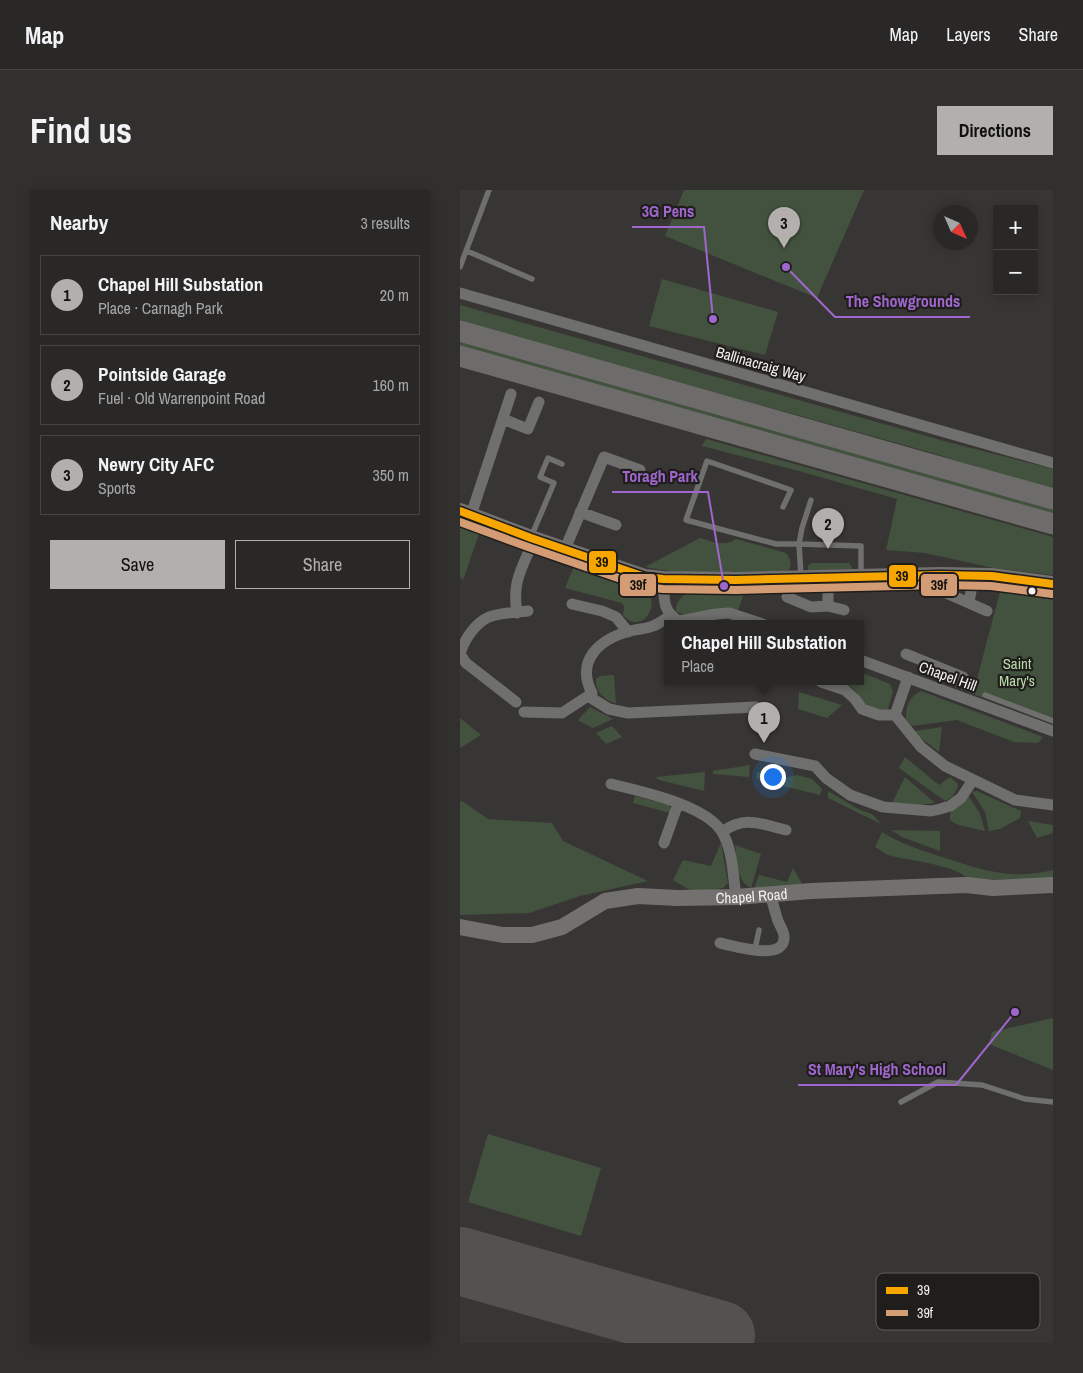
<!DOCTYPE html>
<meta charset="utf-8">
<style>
body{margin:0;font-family:"Archivo Narrow",sans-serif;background:#32302f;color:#f1f3f6}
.controls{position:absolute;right:15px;top:15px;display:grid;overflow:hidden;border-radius:0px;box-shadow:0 2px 12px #0003}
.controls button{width:45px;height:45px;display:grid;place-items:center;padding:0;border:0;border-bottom:1px solid #464444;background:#2a2827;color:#f1f3f6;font:25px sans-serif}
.compass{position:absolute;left:473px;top:15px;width:45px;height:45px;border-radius:50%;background:#2a2827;box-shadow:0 2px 12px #0003;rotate:135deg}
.you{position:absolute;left:312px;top:586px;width:18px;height:18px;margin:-12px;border:4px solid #fff;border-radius:50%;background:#1a73e8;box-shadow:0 0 0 8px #1a73e833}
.badge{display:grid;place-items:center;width:32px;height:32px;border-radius:50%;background:#b2afad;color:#111;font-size:16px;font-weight:700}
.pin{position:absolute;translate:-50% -41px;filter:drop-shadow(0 1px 2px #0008)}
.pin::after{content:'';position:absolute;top:26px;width:18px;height:15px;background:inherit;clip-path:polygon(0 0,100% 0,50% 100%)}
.popup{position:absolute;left:204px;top:430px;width:200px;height:65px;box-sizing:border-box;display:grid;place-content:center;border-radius:0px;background:#2a2827;filter:drop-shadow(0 1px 4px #0005);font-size:16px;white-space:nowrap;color:#a5a6a7}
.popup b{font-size:19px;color:#f1f3f6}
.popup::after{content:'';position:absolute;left:50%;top:100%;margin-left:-10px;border:10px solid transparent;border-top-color:#2a2827}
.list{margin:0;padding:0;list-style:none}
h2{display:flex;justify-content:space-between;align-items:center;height:65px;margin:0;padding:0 20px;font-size:21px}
h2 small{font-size:16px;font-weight:400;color:#a5a6a7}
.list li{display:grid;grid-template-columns:32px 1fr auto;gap:15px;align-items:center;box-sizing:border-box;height:80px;margin:0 10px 10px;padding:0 10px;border:1px solid #464444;border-radius:0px}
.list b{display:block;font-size:19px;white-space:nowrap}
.list p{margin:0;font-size:16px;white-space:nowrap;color:#a5a6a7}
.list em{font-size:16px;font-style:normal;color:#a5a6a7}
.actions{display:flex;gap:10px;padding:15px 20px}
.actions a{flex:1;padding:11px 0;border:1px solid #b2afad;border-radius:0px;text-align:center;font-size:18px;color:#b2afad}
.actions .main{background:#b2afad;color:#111}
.map{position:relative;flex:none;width:593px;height:1153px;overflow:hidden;border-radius:0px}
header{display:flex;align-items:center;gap:30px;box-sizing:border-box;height:70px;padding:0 25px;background:#2a2827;border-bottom:1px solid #464444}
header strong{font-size:24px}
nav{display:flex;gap:28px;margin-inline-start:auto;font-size:18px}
.intro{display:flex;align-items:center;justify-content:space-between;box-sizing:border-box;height:120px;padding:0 30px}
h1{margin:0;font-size:35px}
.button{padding:12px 22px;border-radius:0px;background:#b2afad;color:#111;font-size:18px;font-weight:700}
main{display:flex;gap:30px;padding:0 30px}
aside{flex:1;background:#2a2827;border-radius:0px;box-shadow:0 2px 12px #0003}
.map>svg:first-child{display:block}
.green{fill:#43523e}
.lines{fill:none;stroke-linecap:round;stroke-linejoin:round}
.taxiway{stroke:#545250;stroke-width:26}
.runway{stroke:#545250;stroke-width:68}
.lane{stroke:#6f6f6e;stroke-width:5.5}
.street{stroke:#6f6f6e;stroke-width:11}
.secondary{stroke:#727170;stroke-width:16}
.highway{stroke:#6e6c6a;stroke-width:21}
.bus-1-casing{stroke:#201e1c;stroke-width:11}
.bus-2-casing{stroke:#201e1c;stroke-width:11}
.bus-1{stroke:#f7a600;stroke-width:8}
.bus-2{stroke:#d39c74;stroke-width:8}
.bus-dot{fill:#f3f0ee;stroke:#201e1c;stroke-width:2}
.labels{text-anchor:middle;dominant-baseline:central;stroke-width:4.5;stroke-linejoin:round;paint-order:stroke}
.street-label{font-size:15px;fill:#f3f0ee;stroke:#201e1c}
.park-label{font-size:15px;fill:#b8dba9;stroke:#201e1c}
.key{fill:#201e1c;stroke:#5f5d5b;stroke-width:1}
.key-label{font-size:14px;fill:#f3f0ee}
.leader{fill:none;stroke:#9f67cd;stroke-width:2}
.callout-dot{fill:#9f67cd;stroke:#201e1c;stroke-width:2}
.callout-label{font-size:16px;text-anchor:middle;font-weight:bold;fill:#9f67cd;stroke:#201e1c;stroke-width:4.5;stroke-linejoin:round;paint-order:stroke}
.line-badge{stroke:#201e1c;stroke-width:2}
.pale-badge-label{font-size:14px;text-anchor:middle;font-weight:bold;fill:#111}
</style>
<header>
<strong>Map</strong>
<nav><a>Map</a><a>Layers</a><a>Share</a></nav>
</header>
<div class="intro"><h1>Find us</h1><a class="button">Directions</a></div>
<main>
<aside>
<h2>Nearby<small>3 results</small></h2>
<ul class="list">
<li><span class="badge">1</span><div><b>Chapel Hill Substation</b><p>Place · Carnagh Park</p></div><em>20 m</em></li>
<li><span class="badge">2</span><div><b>Pointside Garage</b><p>Fuel · Old Warrenpoint Road</p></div><em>160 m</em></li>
<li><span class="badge">3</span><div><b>Newry City AFC</b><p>Sports</p></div><em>350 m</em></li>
</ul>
<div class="actions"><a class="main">Save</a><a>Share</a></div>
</aside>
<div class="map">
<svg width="593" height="1153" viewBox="0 0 593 1153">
<rect width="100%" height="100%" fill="#383634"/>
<path class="green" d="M224,0h180l-47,108 -152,-62z
M202,89l116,33 -13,43 -116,-29z
M0,115l484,136 109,28v21l-124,-38 -469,-131z
M0,150l593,168v10l-593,-168z
M246,249l347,98v38l-59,-7 -69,-15 -39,-3 11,-51 -98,-28 -97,-25z
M0,337l19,7 -16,46 -3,-3z
M240,348c12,4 25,9 36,1l50,14c5,7 6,10 3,17l-8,3 -92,1 -44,-7z
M351,373h38l3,4 -1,2 -43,2v-5z
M115,374c16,5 61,15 71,25 16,16 -5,47 -23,26l1,-9 -2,-3 -57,-15z
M541,398l52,7v128l-83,-30 -33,-15 4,-2 10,5 3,-3 14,4 8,1z
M237,400h46v7l-5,13 -13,-2 -42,6 -7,-2c-1,-12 9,-20 21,-22z
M400,482l30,12 3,8 -6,20 -22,-6c-6,-12 -11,-20 -24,-24h19z
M154,485l2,28c-11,-2 -21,-12 -20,-24l4,-3z
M461,501l122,46 -5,6 -24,-1 -57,-22 -45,6 -6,-6c0,-14 2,-22 15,-29z
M339,502l43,13 -15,13 -29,-9z
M130,517l23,12 -20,9 -14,-7v-2z
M0,528l21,17 -21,13z
M152,536l10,11 -16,7 -10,-11z
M482,537l-3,25 -23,-18v-3z
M445,567l34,28 11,-8 7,6 1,4 -6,10 -7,4 -46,-33z
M290,575l-1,12 -36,-3v-3z
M245,582l-1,19 -45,-11 -3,-3z
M297,582l28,6 12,-3 15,4 10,10 -2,6 -57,-14 -7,-3z
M445,587l30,26 -16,2 -27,-2z
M368,601l32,19 12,4 9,10 -53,-26z
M517,601l44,20 -1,7 -20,11 -11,2 -4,-19 -13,-20z
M508,605l12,19 5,17 -27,-6 -8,-5v-7z
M175,606l34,9 2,4 -1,4 -37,-10z
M2,611l26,18 64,4 11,18 85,40 -68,15 -51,17 -69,2v-113z
M568,631l25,4v8l-16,5z
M431,640l49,1v20l-38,-14z
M422,642c19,12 36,17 57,24 41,13 70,25 114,14v9l-84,1c-13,-16 -60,-19 -81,-25 -5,-2 -9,-6 -13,-8z
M261,653l7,40 -5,5 -28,5 -22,-13 10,-20 28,6z
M275,655l26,9 -10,34c-15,-7 -14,-29 -16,-43z
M333,678l11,19 -50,2 5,-14 28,7z
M593,828v52l-64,-26 3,-12z
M28,944l113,34 -20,68 -113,-34z"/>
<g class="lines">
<path class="taxiway" d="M261,1145l5,4 1,4"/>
<path class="runway" d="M0,1071l261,74"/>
<path class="lane" d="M7,61l65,28
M0,77l29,-77
M351,310l-9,28 -3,16 62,2v29
M323,317l8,-17 -84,-29 -21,59 90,24h23l2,32
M71,347l23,-54 -14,-6 8,-19 14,6
M525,505l68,26
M295,759l4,-19
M441,912l37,-20 44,3 43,14 28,3"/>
<path class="street" d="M0,103l593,170
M43,229l25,10 11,-27
M120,322l36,13
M11,325l40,-121
M105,359l39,-92 36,13
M368,388v28
M203,389c2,18 -2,32 16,42l37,-7 13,-1 34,11
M484,402l43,19
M327,407l24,10 17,-1 16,4
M509,412l5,-26
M112,414l30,7 14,6 12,15
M57,423c-5,-30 4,-43 15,-69l-1,-6
M210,426c-5,3 -11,8 -17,10 -7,3 -15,3 -23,5 -30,8 -55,29 -38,62l-4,3 21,13 19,4 128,-6
M446,464l57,23
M400,470l193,71
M448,487l-13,38 26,32 24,19 70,34 38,5
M361,492l24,8 10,9 7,10 17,6h16
M56,512l-50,-39 -6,-9c4,-14 15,-31 29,-37 9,-4 28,-5 39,-6
M64,522l38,1 26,-17
M295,564l60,12 11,12 24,17 33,12 48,4 9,-2 10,-3 11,-8 12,-18
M151,594c29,7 95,21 111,48 11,18 11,44 14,65
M262,642c23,-17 39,-8 64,-2
M204,653l14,-39
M260,753c15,3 67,20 64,-8 -1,-5 -4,-9 -6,-14 -3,-9 -5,-18 -8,-27"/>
<g class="secondary">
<path d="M0,321l71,27 114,39 18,2 73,1 204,-5 52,1 61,8"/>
<path id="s1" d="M0,737l43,8h29l30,-8 43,-26 33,-5 39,2 59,-1 75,-6 128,-5 28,-1 26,3 60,-3"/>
</g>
<path class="highway" d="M0,141l593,168
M0,166l593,168"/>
<g class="bus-1-casing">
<path id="bus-1" d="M0,321l71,27 114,39 18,2 73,1 204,-5 52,1 61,8"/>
</g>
<g class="bus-2-casing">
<path id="bus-2" d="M0,332l68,25 116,40 19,2 73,1 204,-5 51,1 61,8"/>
</g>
<use href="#bus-1" class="bus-1"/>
<use href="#bus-2" class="bus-2"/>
</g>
<circle class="bus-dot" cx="572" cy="401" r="4.5"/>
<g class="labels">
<g class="street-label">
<text transform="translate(301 174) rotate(16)">Ballinacraig Way</text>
<text transform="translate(488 486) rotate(20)">Chapel Hill</text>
<text stroke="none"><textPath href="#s1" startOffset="301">Chapel Road</textPath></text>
</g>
<g class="park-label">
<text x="557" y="473">Saint<tspan x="557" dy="17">Mary's</tspan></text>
</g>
</g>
<rect x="416" y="1083" width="164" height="57" rx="8" class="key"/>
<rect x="426" y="1097" width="22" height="7" fill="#f7a600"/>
<rect x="426" y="1120" width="22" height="6" fill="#d39c74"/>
<g class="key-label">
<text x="457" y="1105">39</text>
<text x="457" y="1128">39f</text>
</g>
<path class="leader" d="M253 129L244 37H172M326 77L375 127H510M264 396L248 302H152M555 822L496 895H338"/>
<g class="callout-dot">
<circle cx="253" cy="129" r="5"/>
<circle cx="326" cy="77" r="5"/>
<circle cx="264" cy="396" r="5"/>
<circle cx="555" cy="822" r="5"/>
</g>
<g class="callout-label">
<text x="208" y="27">3G Pens</text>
<text x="443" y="117">The Showgrounds</text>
<text x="200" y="292">Toragh Park</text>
<text x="417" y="885">St Mary's High School</text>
</g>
<g class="line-badge">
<rect x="128" y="360" width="29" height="24" rx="5" fill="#f7a600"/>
<rect x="428" y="374" width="29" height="24" rx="5" fill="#f7a600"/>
<rect x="159" y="383" width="38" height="24" rx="5" fill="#d39c74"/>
<rect x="460" y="383" width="38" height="24" rx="5" fill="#d39c74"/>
</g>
<g class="pale-badge-label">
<text x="142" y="377">39</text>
<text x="442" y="391">39</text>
<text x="178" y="400">39f</text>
<text x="479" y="400">39f</text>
</g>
</svg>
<div class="controls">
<button>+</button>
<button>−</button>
</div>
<svg class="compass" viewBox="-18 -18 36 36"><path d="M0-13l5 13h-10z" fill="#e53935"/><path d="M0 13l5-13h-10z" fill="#a5a6a7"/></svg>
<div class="you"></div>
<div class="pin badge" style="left:304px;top:553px">1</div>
<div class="popup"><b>Chapel Hill Substation</b>Place</div>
<div class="pin badge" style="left:368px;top:359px">2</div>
<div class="pin badge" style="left:324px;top:58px">3</div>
</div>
</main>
